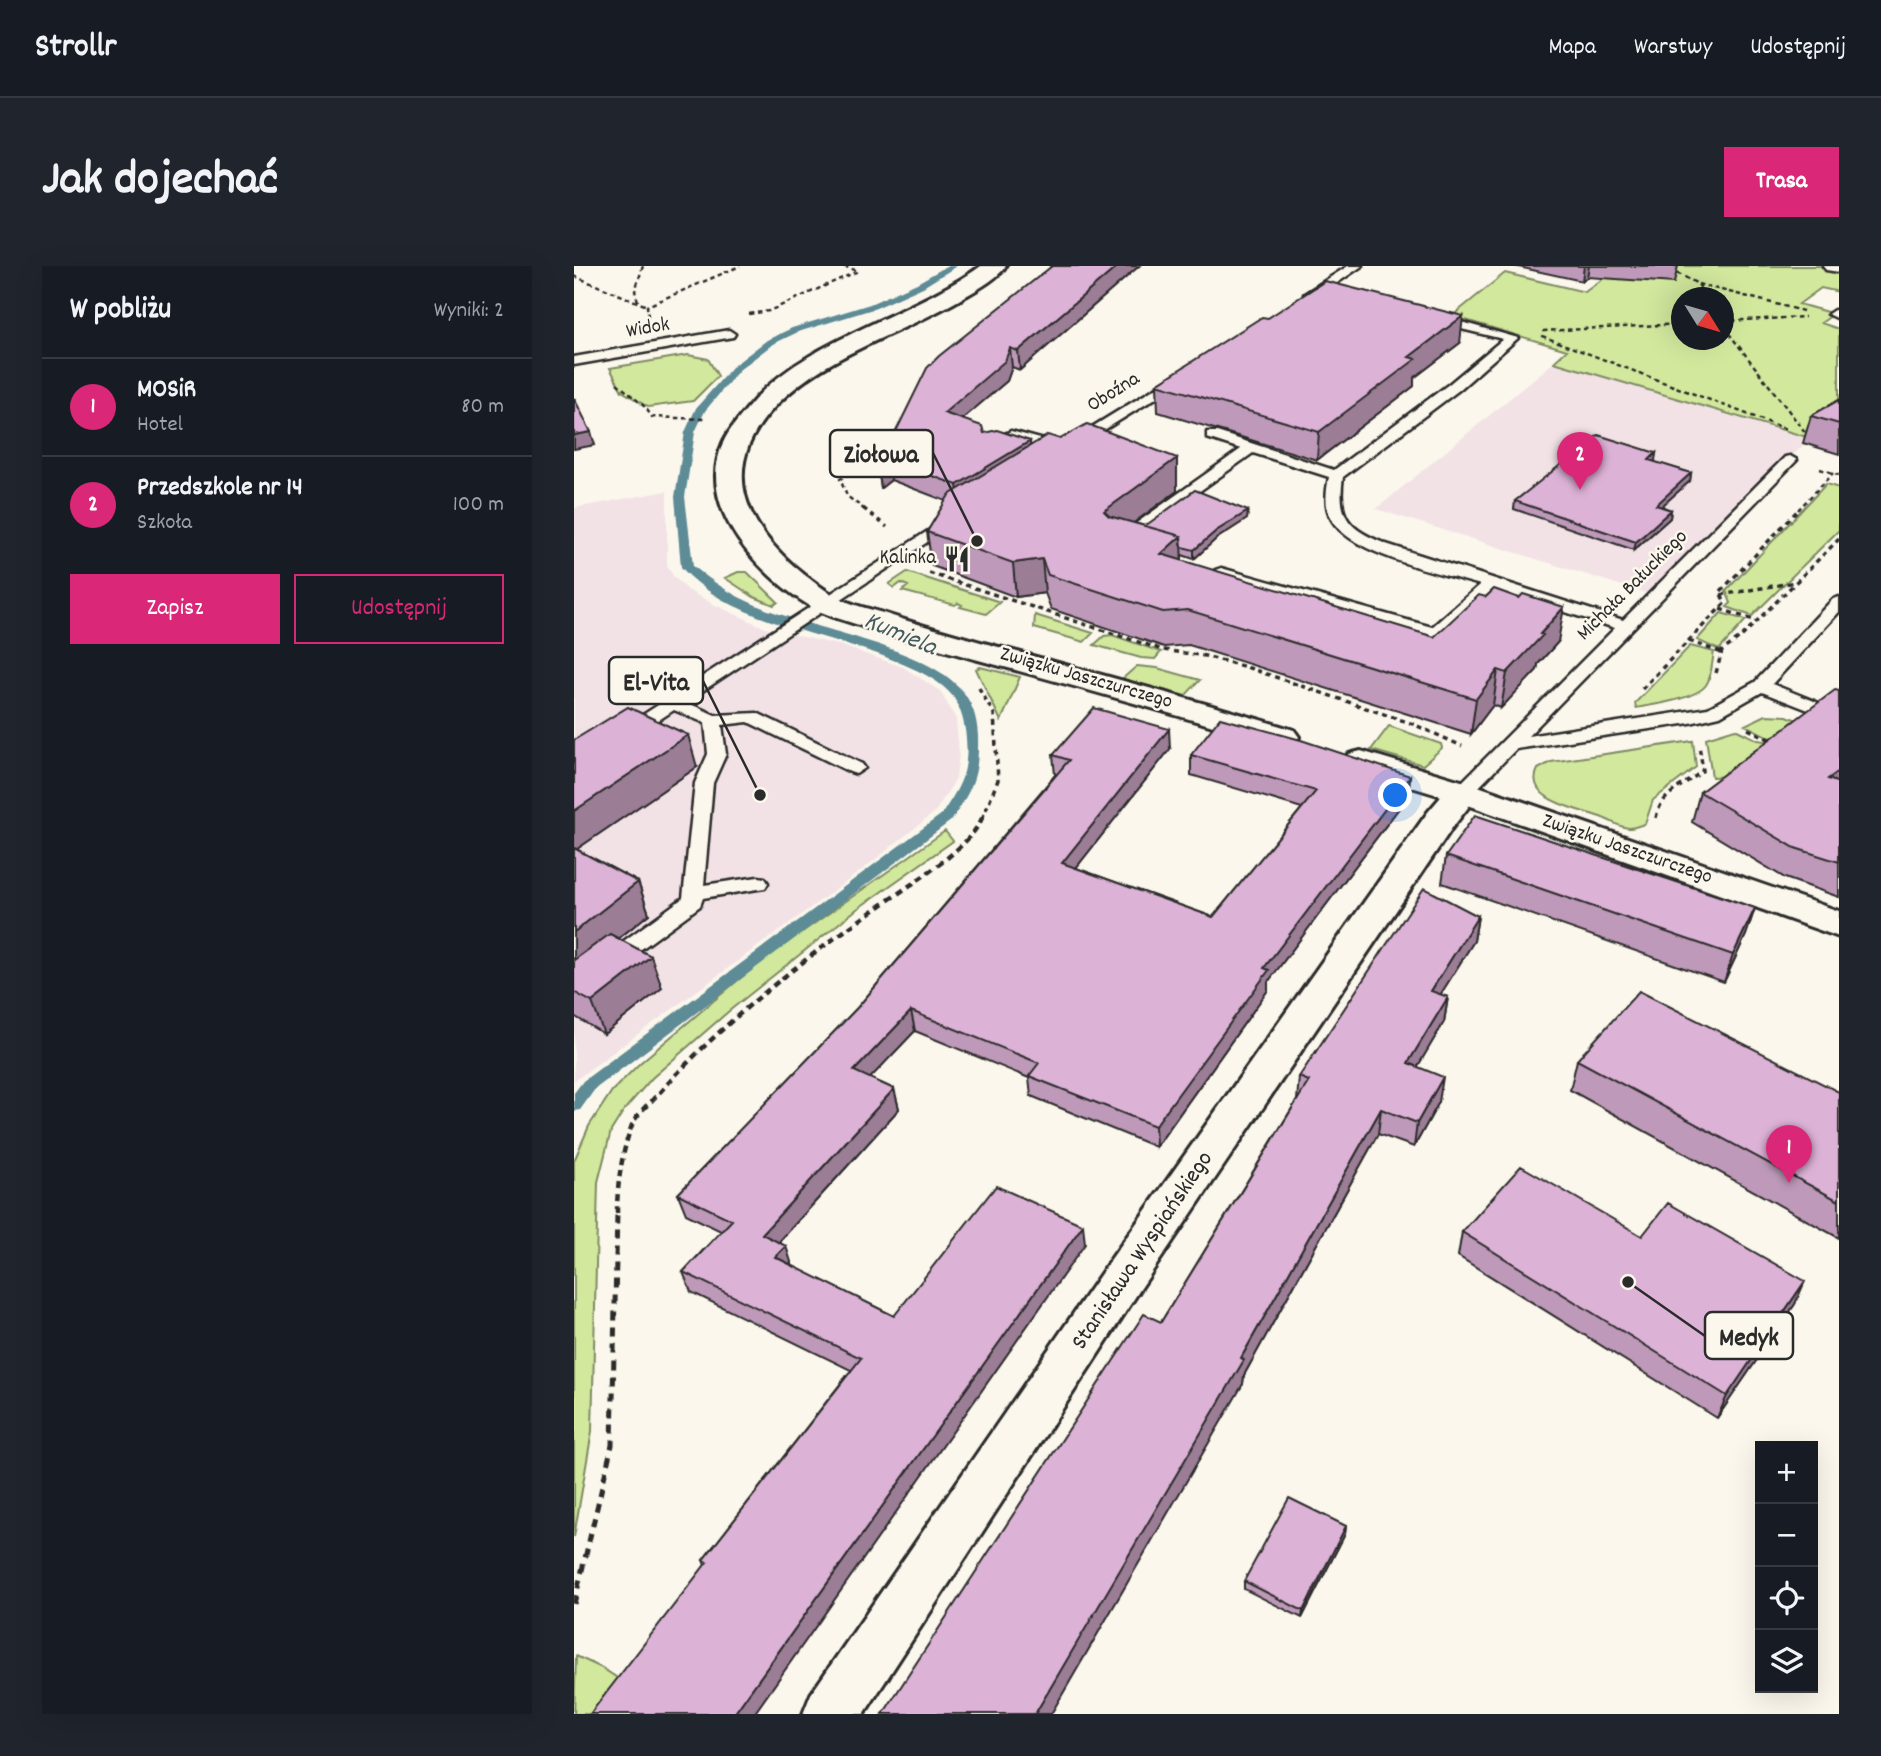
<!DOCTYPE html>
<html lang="pl">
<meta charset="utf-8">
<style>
body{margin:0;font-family:Dekko,sans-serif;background:#20242c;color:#f1f3f6}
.controls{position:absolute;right:21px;bottom:21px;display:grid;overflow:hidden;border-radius:0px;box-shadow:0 7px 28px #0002}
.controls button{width:63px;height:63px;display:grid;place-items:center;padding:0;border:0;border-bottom:2px solid #363941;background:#171b24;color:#f1f3f6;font:35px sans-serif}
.compass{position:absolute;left:1097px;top:21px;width:63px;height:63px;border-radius:50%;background:#171b24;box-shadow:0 7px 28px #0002;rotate:127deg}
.you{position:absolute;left:822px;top:530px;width:24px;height:24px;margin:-18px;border:5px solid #fff;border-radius:50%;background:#1a73e8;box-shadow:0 0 0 10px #1a73e833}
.badge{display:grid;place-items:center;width:46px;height:46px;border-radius:50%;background:#db2777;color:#fff;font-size:23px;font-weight:700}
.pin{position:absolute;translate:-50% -58px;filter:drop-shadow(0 2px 4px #0008)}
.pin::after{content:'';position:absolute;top:37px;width:24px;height:21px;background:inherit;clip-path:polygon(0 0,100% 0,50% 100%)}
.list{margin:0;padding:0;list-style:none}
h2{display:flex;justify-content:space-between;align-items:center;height:91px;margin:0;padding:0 28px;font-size:30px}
h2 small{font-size:23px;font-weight:400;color:#9ea1a6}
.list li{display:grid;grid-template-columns:46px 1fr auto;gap:21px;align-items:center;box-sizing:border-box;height:98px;padding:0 28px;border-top:2px solid #363941}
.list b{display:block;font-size:26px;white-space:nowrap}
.list p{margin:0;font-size:23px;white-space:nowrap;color:#9ea1a6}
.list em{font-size:23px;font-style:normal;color:#9ea1a6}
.actions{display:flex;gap:14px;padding:21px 28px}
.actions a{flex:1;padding:16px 0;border:2px solid #db2777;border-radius:0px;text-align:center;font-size:24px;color:#db2777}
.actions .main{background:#db2777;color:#fff}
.icon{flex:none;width:38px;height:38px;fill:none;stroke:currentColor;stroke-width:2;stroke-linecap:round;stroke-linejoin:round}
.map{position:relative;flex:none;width:1265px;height:1448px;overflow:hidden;border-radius:0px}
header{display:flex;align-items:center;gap:42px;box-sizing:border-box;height:98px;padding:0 35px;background:#171b24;border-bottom:2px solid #363941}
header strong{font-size:33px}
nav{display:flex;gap:38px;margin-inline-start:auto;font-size:24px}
.intro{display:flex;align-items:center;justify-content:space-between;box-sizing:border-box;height:168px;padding:0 42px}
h1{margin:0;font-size:49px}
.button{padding:18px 32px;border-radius:0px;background:#db2777;color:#fff;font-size:24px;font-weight:700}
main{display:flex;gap:42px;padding:0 42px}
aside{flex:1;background:#171b24;border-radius:0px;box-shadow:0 7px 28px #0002}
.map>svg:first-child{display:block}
.built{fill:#f2e2e6}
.green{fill:#d1e89d;stroke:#7e8a64;stroke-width:2;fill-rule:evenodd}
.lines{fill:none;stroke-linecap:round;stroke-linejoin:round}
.stream{fill:#5d8b96;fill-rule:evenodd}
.service-casing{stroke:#2b2b2b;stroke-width:5}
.pedestrian-casing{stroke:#2b2b2b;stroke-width:5}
.minor-casing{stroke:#2b2b2b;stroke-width:6}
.tertiary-casing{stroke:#2b2b2b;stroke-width:6}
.path-far3{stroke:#2b2b2b;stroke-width:2.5;stroke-dasharray:4.5 3.5;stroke-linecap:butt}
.path-far2{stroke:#2b2b2b;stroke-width:3.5;stroke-dasharray:5 4.5;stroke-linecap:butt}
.path-far1{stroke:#2b2b2b;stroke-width:4.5;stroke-dasharray:7 5;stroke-linecap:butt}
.path{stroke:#2b2b2b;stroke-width:5;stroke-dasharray:9 7;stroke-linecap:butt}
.service{fill:#fbf7ec;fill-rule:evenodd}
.pedestrian{fill:#fbf7ec;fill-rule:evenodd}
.minor{fill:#fbf7ec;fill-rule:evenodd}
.tertiary{fill:#fbf7ec;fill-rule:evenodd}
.wall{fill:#be99b9;stroke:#2b2b2b;stroke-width:2}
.shaded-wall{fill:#9b7d96;stroke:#2b2b2b;stroke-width:2}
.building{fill:#ddb2d7;stroke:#2b2b2b;stroke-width:2}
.labels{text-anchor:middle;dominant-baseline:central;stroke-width:5;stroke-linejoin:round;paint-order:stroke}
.far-street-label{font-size:21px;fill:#2b2b2b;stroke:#fbf7ec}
.far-poi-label{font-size:21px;fill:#2b2b2b;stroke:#fbf7ec;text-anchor:end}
.street-label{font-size:24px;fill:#2b2b2b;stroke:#fbf7ec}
.water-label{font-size:26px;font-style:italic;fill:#445b60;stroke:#fbf7ec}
.leader{fill:none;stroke:#2b2b2b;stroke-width:2.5}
.callout-dot{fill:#2b2b2b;stroke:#fbf7ec;stroke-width:2.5}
.callout{fill:#fbf7ec;stroke:#2b2b2b;stroke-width:2.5}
.callout-label{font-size:26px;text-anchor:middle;font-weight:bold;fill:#2b2b2b}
</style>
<header>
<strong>Strollr</strong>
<nav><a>Mapa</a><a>Warstwy</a><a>Udostępnij</a></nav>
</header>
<div class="intro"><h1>Jak dojechać</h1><a class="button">Trasa</a></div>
<main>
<aside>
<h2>W pobliżu<small>Wyniki: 2</small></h2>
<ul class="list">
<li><span class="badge">1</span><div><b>MOSiR</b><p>Hotel</p></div><em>80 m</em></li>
<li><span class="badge">2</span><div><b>Przedszkole nr 14</b><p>Szkoła</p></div><em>100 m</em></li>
</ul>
<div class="actions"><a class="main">Zapisz</a><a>Udostępnij</a></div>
</aside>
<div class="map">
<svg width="1265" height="1448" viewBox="0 0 1265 1448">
<rect width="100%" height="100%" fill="#fbf7ec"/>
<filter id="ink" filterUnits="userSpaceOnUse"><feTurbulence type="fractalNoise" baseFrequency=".0143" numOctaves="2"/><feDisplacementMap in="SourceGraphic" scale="14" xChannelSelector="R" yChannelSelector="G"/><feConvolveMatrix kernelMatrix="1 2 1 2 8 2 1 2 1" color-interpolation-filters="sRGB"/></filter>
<g filter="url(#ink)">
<path class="built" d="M980,96l256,76 -155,158 -279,-87z
M93,225v75l7,11 14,13 25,14 55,25 71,16 64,22 37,24 16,28 3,35 -3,25 -21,33 -73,58 -288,211v-573z"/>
<path class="green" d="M1046,0h219v26l-18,-4 -22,16 35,10 -13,9 18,6v84l-29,25 -256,-76 13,-12 -115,-34 53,-43 80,19zM1108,32h42v42h-42z
M114,89l20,4 10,17 -25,25 -45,6 -26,-16 -12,-23z
M1252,218l13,4v42l-87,86 -25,-9 4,-4 -5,-12z
M164,306h9l31,30 -4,3 -20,-8 -29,-19z
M333,306l93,30 -14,12 -26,-7 2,-2 -4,-2 -3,2 -53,-14 6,-5 -7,-3 -7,5 -5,-4z
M1147,347l25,7 -27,30 -22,-10z
M461,349l58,18 -9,9 -50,-14z
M538,369l49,17 -6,7 -14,-1 -47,-13 10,-9z
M1116,380l24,6c-2,9 -2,25 -8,33 -10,14 -53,20 -70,23l-1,-5z
M563,400l20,2 43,12 -15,16 -63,-17z
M406,401l40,10 -19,44 -25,-52z
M1192,449l21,1 28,11 -25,21 -45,-23z
M815,460l52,18 1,4 -19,17 -52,-15z
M1161,463l23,11 14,2 -25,34 -35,1 -6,-39z
M1119,475l3,26 -43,33 -8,24c-5,1 -11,4 -16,4 -8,0 -18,-7 -26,-10 -20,-8 -81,-17 -65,-49l13,-7z
M371,565l8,10 -96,68 -128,102 -77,67 -28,32 -13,21 -13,51 -6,249 -18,106v-376l15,-35 23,-35 28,-28 117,-99z
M2,1390l26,12 32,21 -20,25h-40z"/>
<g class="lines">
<path class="stream" d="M373,0h10l-34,21 -47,21 -78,24 -25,12 -34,26 -34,41 -10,21 -10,65 8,69c20,16 39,29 63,39 54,24 164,41 203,82 13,14 18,30 19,49 1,39 -5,51 -26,84l-357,269 -15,21 -6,1v-18l9,-12 359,-267c8,-13 18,-27 22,-42 6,-23 2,-64 -16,-81 -13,-13 -33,-22 -50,-29 -67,-29 -167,-38 -217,-95l-6,-70 10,-65 11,-24 37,-42 34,-26 25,-12 78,-24 47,-21z"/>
<g class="service-casing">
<path id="service" d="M774,0h14l-50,34h-8v-6z
M1260,44l5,1v8l-11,-5z
M862,49l82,23 -59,52 -116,87c-6,41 6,52 43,67l237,76 162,-163 5,-1 7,4 -269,276 180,-28 47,-26 78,-83 6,-2v15l-67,72 67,27v11l-77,-30 -42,24 -30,7 -174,26 -46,47h-14l-2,-4 2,-4 159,-160 -122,-39 -52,47 -6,2 -220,-62 -2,-3 2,-3 6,-2 211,59 48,-42c-38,-12 -128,-30 -148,-65 -8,-13 -6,-28 -3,-43l-76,-24 -129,92h-10l-3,-3 3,-3 127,-90 -34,-11v-6h10l117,38 115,-86 54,-45 -71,-17v-6z
M155,64l6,4 -2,3 -159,28v-8z
M606,107l5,1v6l-107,66h-10l-2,-3z
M437,165l55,15 2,3 -7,4 -48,-13 -9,5h-10v-6z
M377,250l7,4 -2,3 -270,179 29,13 42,-2 105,51 3,4 -9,6 -6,-2 -102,-50 -26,3 4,29 -13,29 -9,102 54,-8 7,1 3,5 -3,5 -7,1 -55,9 -3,8 -119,87 -7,2v-18l109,-79 12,-115 13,-29 -3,-31 -31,-13 -41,27h-12l-3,-4 3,-4z"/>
</g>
<g class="pedestrian-casing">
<path id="pedestrian" d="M1249,0h16v6l-13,-2z"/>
</g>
<g class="minor-casing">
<path id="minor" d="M889,516l12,3 5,7 -28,36 -311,460 -277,426h-61l8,-20 298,-432 319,-450 23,-27z"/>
</g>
<g class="tertiary-casing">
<path id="tertiary" d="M407,0h25c-11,15 -32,25 -47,34 -62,36 -141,56 -190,113 -63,74 -1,140 64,182 15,9 33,13 50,18 33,11 67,20 101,30 104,28 208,56 310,87l5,7 -5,7 -11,3 -11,-3c-100,-31 -200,-59 -301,-86 -36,-10 -71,-20 -107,-31 -16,-6 -34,-10 -49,-18 -53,-31 -121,-100 -92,-166 6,-14 19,-28 28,-39 51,-63 163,-89 230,-138z
M787,485l114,34 364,126v26l-388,-138 -102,-31 -5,-7 5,-7z"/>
</g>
<path class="path-far3" d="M1089,0l35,18 8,14
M0,10l73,30
M1124,18l105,27
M64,35l-3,-10 8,-25
M175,48l20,-3 89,-40 -15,-5
M74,51l-1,-11 93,-40
M1150,55l81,-4
M1150,61l81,105
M969,65l139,-7
M968,70l244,93
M43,117l28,24 7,10 52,2
M1246,203l19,6
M291,244l-18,-14 -7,-17 49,-27
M1224,244l35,-37"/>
<path class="path-far2" d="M289,242l24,19
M355,307l234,77 42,6 41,11 167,57 49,22
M1147,329l75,-13
M1146,343l37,12
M1115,375l33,12
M1142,407l6,-22 18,-13 99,-99
M405,422l15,26 4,66 -16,39
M1068,423l83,-86 -5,-11 80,-84
M1174,463l27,13
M1082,552c5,-26 29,-32 47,-48l-4,-24"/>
<path class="path-far1" d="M43,947c0,-28 5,-62 15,-88 5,-12 19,-23 28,-33 64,-71 144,-134 223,-188 28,-20 86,-55 99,-86"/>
<path class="path" d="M0,1338l38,-159 5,-233"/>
<use href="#service" class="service"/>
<use href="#pedestrian" class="pedestrian"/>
<use href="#minor" class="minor"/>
<use href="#tertiary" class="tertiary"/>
</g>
<path class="wall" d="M478,0h87l-119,104 -8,-3 -5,14 -45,38 22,14 46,8v5l147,45 -43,32 11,3 103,-15 -1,8 -31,20 -22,20 -12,-4v6l252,76 124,5 -20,22 -1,6 -36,38 -8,-3 -22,29 -282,-89 -25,2 -113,-38 -6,-16 -29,4 -84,-31 -5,-34 19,-31 -55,-21 -10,8 -3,-20z
M940,0h164l-4,17 -87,-6 -5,4z
M694,52l192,25 -46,35v8l-97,74 -159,-48 -1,-28z
M1265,134v54l-36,-11 8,-27z
M1082,187l-2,9 37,11 -1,8 -29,25 10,4 -1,8 -36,32 -120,-41 1,-8z
M1265,425v206l-54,-19 -93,-56 8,-30z
M0,474l123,27 -121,82 62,33 11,32 -31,25 44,49 -58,46 -30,-18z
M596,483l-94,119 137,49 89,-109 -111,-33v-20l219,21 -2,20 -140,186v8l-112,157 -125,-51 -2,-18 -114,-47 -45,47 24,11 5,20 -120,133 13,24 102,50 191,-72 -380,321 -2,-5 148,-190 -160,-78 -8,-20 38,-41 -35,-17 -8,-20 179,-186 198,-233 -2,-20z
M872,590l309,52 -9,27 -22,47 -282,-99z
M904,650l-4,25 -34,54 8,2 -4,25 -27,45 22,35 -25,45 -36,-13 -134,241 -1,9 -82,-62 136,-222 2,-23z
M1003,794l262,32v146l-269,-148z
M888,966l333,72 -78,114 -259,-162z
M772,1260l-1,8 -43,84 -58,-29v-8z"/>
<path class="shaded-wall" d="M544,0h21l-119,104 -2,-19z
M1010,0h5l-2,11 -5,4z
M889,50l-3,27 -46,35v8l-97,74 2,-28 90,-75z
M436,82l2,19 -5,14 -61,52 -2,-20z
M17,166l4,13 -21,4v-14z
M456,175l1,20 -71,45 -3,-21z
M1082,187l-1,8 -8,7 2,-8z
M603,192v33l-72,53 -1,-33z
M314,194l3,20 -10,8 -3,-20z
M1117,207l-1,8 -36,32 2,-8z
M1097,244l-1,8 -36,32 2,-8z
M674,245l-1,8 -31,20 -22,20v-9l22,-19z
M607,270l1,34 -21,-16z
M468,293l3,34 -29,4 -3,-34z
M990,341l-6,35 -20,22 -1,6 -36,38 6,-35z
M924,404l-5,35 -22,29 5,-35z
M595,463l1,20 -106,134 -2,-20z
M114,469l9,32 -123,84v-40z
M1265,505v21l-11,-13z
M836,510l-2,20 -140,186v8l-112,157 -1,-21 109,-158z
M64,616l11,32 -75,60v-42z
M1181,642l-9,27 -22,47 9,-27z
M904,650l-4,25 -47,75 4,-25z
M77,690l11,32 -58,46 -12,-32z
M874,731l-4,25 -39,66 3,-25z
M337,745l4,20 -57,60 -4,-20z
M869,811l-4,25 -25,45 3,-24z
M320,823l5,20 -131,145 -6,-20z
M807,843l-3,25 -134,241 -1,9 -192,330h-16l206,-356z
M509,959l2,19 -331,470h-20z
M212,980l6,19 -17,-8z
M1231,1015l-10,23 -78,114 10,-22z
M772,1260l-1,8 -43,84 1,-7z"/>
<path class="building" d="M478,0h66l-100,85 -8,-3 -5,13 -61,52 38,13 2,7 13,-3 33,11 -73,44 -69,-25 -10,8 49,-100 12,-12z
M751,15l138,35 -54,41 7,2 -97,73 -162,-48 105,-67 6,1z
M0,132l17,34 -17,3z
M1265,134v24l-28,-8z
M513,158l90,34 -73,53 5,5 72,20 -20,18 273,83 45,-42 7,2 8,-8 25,9 4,-4 41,13 -24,27 3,1 -36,38 -9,-3 -22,29 -288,-89 -25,2 -115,-37 -6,-16 -29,4 -86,-31 22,-37 99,-60 12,4z
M1024,169l58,18 -7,7 42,13 -35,32 15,5 -35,32 -121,-41z
M621,224l53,21 -32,20 -22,19 -12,-3 -1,-11 -36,-10z
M1261,424l4,1v80l-11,8 11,4v79l-44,-14 -95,-56z
M54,441l60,28 -114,76v-71z
M520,442l75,21 -107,134 151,54 103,-126 -125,-36 29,-37 81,22 109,36 -146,192 5,2 -114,156 -126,-50 10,-13 -128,-52 -57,60 40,18 -132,145 24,12 -11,11 119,59 102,-130 87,39 -349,489h-144l117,-152 -4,-2 158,-202 -178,-86 49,-52 -54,-26 179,-186 212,-248 -16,-5z
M901,549l280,93 -22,47 -287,-99z
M0,582l64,34 -64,50z
M850,622l54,28 -47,75 17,6 -40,66 35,14 -26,46 -36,-14 -140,249 3,2 -209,354h-152l261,-400 17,8 148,-241 -10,-4z
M36,668l41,22 -59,46 -18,-10v-32z
M1065,725l200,101v109l-262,-141z
M947,900l121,70 26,-33 137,78 -78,115 -265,-164z
M715,1232l57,28 -43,85 -59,-30z"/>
</g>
<defs>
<g id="restaurant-bare" transform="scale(2.1)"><path d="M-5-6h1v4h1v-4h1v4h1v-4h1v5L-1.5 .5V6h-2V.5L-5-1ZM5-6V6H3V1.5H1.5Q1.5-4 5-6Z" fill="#2b2b2b" stroke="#fbf7ec" stroke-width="2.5" paint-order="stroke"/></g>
</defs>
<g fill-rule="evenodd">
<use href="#restaurant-bare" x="383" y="293"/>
</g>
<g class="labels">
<g class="far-street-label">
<text transform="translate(74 63) rotate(-10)">Widok</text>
<text transform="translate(540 127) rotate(-32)">Oboźna</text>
<text transform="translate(1059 320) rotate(-45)">Michała Bałuckiego</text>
<text transform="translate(512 413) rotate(16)">Związku Jaszczurczego</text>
<text transform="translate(1053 584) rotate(19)">Związku Jaszczurczego</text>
</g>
<g class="far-poi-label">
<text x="362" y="293">Kalinka</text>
</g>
<g class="street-label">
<text transform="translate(569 985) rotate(-56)">Stanisława Wyspiańskiego</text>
</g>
<g class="water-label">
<text transform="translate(326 369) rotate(23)">Kumiela</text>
</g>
</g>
<path class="leader" d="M403 275L359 187M186 529L129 415M1054 1016L1131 1070"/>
<g class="callout-dot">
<circle cx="403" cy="275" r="7"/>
<circle cx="186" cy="529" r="7"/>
<circle cx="1054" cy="1016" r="7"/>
</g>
<g class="callout">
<rect x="256" y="164" width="103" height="47" rx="7"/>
<rect x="35" y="391" width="94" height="47" rx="7"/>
<rect x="1131" y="1046" width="88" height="47" rx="7"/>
</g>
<g class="callout-label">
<text x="307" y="196">Ziołowa</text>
<text x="82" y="424">El-Vita</text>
<text x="1175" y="1079">Medyk</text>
</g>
</svg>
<div class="controls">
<button>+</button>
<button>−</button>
<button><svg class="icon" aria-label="locate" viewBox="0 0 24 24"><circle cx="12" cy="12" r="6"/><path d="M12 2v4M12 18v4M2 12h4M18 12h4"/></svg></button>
<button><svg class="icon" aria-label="layers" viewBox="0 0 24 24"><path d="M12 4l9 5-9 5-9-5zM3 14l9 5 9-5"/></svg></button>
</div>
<svg class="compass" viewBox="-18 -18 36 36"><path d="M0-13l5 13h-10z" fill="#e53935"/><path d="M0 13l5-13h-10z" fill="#9ea1a6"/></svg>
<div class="you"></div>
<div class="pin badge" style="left:1215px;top:917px">1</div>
<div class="pin badge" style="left:1006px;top:224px">2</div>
</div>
</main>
